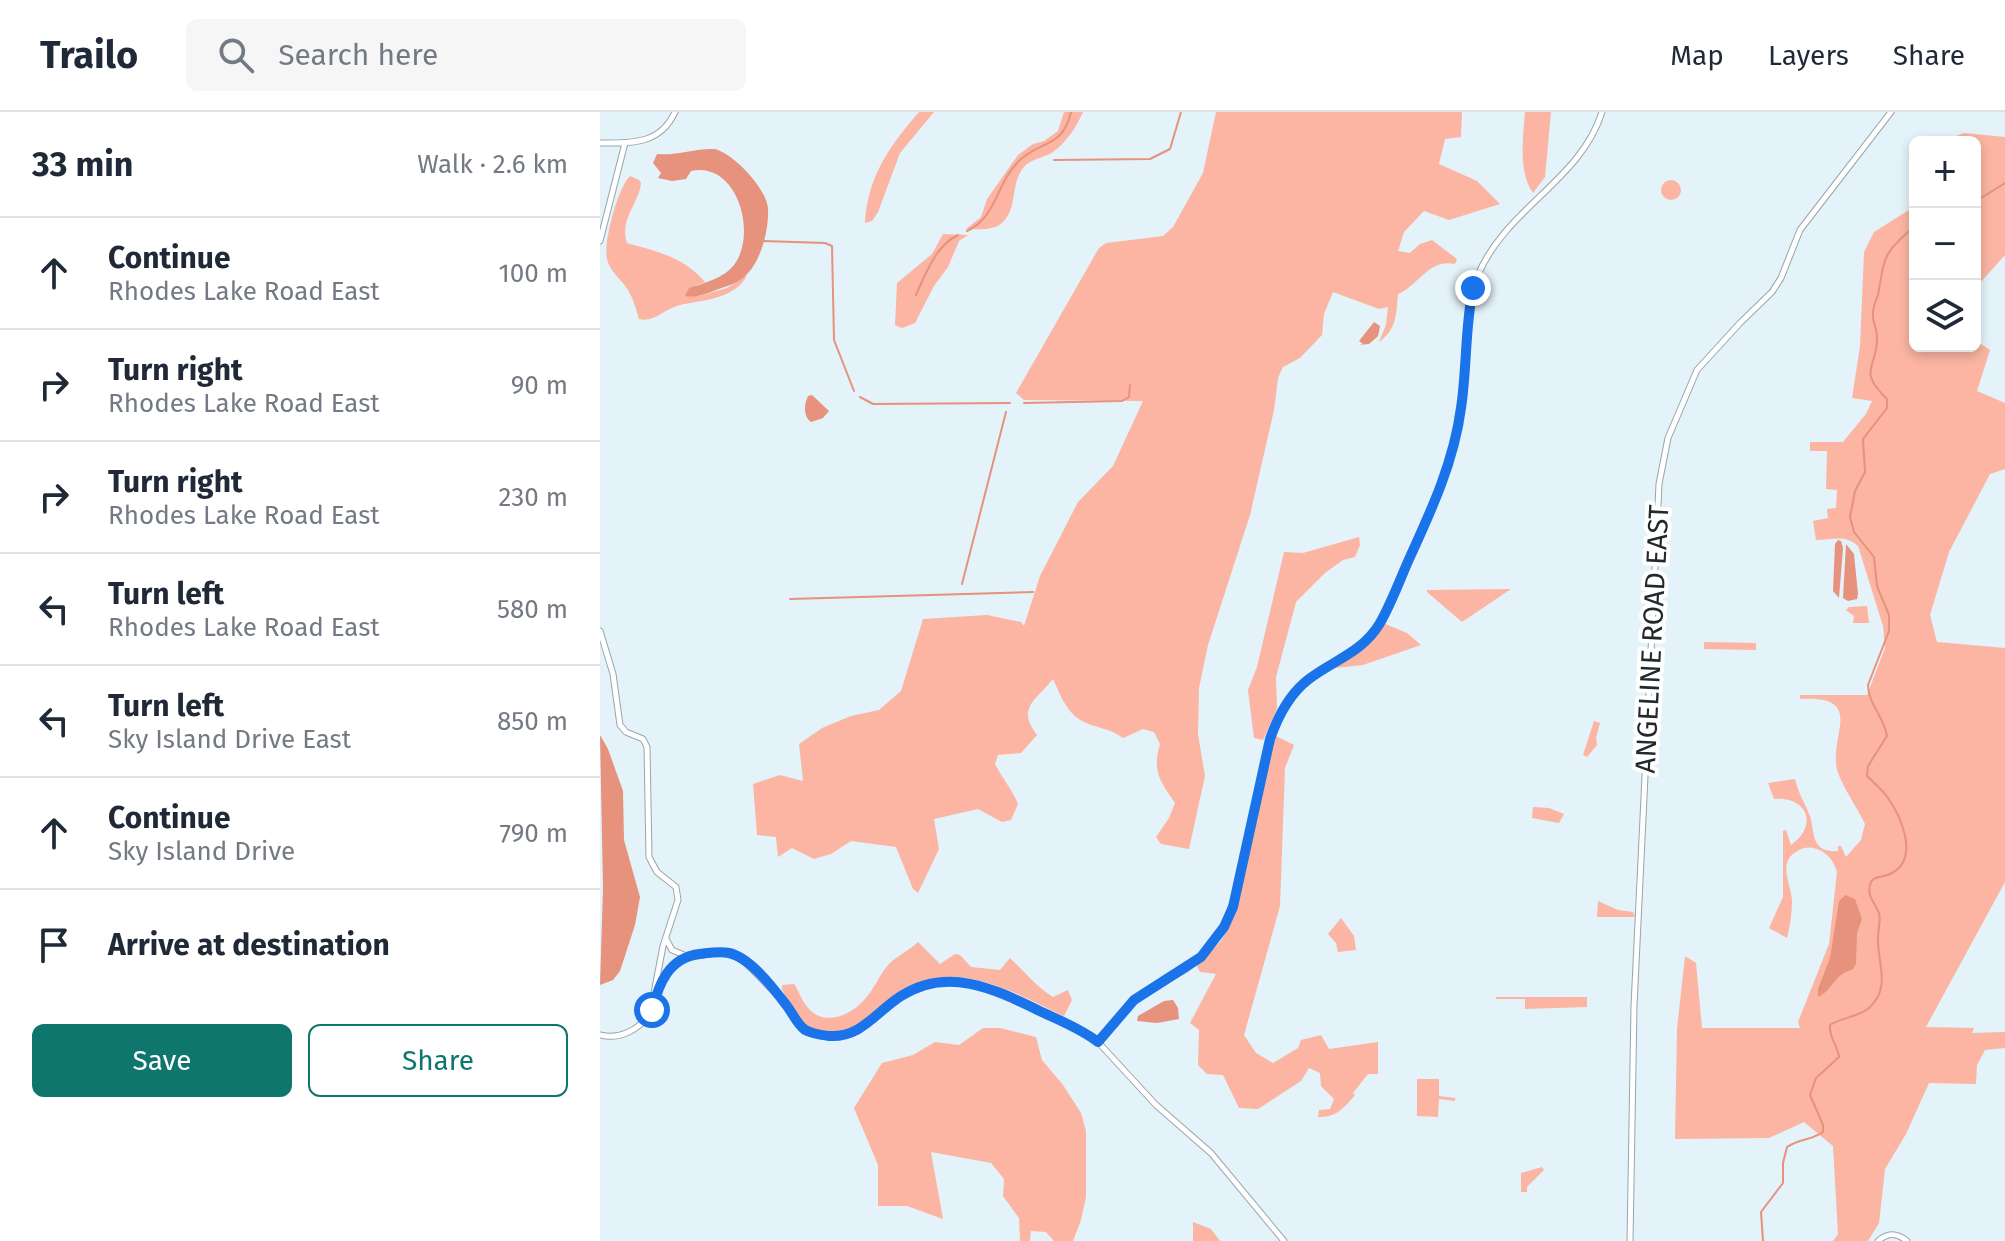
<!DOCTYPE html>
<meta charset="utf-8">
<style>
body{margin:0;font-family:"Fira Sans",sans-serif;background:#f6f6f7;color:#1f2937}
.controls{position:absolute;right:24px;top:24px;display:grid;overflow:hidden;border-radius:12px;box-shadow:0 4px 12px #0003}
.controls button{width:72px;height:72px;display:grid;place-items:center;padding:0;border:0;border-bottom:2px solid #e0e1e3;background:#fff;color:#1f2937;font:40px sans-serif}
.stop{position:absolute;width:24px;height:24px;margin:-18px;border:6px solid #1a73e8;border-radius:50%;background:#fff}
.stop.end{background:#1a73e8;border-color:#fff;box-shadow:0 2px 8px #0008}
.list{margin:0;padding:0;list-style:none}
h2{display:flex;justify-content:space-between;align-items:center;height:104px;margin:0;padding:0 32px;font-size:34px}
h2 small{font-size:26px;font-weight:400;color:#747a83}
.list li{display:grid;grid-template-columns:52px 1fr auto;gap:24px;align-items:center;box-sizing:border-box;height:112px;padding:0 32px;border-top:2px solid #e0e1e3}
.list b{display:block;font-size:30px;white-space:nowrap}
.list p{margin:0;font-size:26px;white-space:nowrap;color:#747a83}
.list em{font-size:26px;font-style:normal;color:#747a83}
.actions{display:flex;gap:16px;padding:24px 32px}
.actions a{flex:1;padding:18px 0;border:2px solid #0f766e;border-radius:12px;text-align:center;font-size:28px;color:#0f766e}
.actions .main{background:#0f766e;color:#fff}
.icon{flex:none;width:44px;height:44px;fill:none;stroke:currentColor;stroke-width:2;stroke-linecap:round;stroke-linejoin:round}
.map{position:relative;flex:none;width:1405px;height:1129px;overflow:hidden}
header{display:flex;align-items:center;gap:48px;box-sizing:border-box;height:112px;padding:0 40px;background:#fff;border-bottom:2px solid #e0e1e3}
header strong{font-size:38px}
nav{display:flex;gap:44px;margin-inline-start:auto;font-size:28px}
.search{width:560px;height:72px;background:#f6f6f7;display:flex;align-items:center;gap:20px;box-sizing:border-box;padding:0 28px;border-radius:12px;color:#747a83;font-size:30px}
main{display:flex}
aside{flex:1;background:#fff}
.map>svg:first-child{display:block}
.green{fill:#fbb5a2}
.water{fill:#e6927c}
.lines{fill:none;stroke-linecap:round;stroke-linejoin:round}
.stream{stroke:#e6927c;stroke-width:2}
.minor-casing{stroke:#98a5ac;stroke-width:7}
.minor{stroke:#fff;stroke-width:5}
.route{stroke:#1a73e8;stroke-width:10}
.labels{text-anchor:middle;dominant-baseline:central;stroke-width:8;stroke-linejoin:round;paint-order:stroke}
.street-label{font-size:28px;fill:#23282b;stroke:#fff}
</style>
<header>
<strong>Trailo</strong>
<div class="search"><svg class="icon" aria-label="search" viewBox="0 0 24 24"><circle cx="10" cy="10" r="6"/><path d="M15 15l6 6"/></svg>Search here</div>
<nav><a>Map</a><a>Layers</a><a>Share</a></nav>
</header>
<main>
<aside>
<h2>33 min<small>Walk · 2.6 km</small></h2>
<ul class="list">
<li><svg class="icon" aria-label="ahead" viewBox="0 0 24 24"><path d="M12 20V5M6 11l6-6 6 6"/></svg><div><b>Continue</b><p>Rhodes Lake Road East</p></div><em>100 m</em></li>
<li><svg class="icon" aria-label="right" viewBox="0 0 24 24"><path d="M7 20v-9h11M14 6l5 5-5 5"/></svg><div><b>Turn right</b><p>Rhodes Lake Road East</p></div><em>90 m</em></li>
<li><svg class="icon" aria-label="right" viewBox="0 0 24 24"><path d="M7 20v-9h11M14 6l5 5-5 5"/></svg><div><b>Turn right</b><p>Rhodes Lake Road East</p></div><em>230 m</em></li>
<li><svg class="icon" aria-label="left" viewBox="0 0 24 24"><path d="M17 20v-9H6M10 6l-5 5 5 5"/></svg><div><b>Turn left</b><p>Rhodes Lake Road East</p></div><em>580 m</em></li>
<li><svg class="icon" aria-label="left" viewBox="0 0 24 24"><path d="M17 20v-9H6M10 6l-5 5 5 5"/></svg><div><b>Turn left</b><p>Sky Island Drive East</p></div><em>850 m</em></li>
<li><svg class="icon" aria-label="ahead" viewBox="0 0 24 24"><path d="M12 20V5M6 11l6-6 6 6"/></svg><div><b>Continue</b><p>Sky Island Drive</p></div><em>790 m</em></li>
<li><svg class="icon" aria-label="arrive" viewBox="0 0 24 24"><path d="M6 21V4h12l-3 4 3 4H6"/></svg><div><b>Arrive at destination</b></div></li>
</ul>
<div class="actions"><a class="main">Save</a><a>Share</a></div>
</aside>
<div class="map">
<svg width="1405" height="1129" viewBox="0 0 1405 1129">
<rect width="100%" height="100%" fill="#e4f2fa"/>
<path class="green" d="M319,0h15l-34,41 -22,59 -6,9 -7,2c2,-45 25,-78 54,-111z
M464,0h19c-6,14 -17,31 -30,40 -11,7 -24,6 -32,19 -10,16 -4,39 -19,52 -9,8 -25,6 -36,6l15,-12 6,-18 31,-44 15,-11 11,-3 14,-10z
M616,0h246l-1,25 -16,2 -6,25 38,17 23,23 -51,16 -25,-9 -20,21 -6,19 12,2 10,-9 12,-4 25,19 -2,5c-26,-6 -36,21 -57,30 -2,21 -1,35 -19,48l7,-17 2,-18 -9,2 -46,-17 -9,22 -2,21 -22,23 -17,9 -5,11 -4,32 -24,105 -42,130 -9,43 -1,46 7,42 -16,73 -28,-5 -5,-7 13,-19 6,-15c-15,-22 -23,-32 -15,-59l-6,-12 -11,-3 -20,9c-13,-10 -28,-10 -41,-17 -16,-9 -22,-27 -29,-42 -19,23 -36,29 -16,56l-16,18 -23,2 -3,9c7,14 17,25 23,40l-7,16 -9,2 -24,-13 -44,10 5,30 -21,44 -5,-4 -17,-42 -45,-6 -20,13 -17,5 -22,-11 -14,9 -2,-20 -19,-2 -4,-51 27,-9 23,6 -4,-37 23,-16 29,-12 28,-6 22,-19 22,-72 64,-4 34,7 3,4 16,-50 38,-74 35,-36 30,-65 -119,-1 -8,-7 83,-145 7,-5 57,-7 10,-9 30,-54z
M925,0h26l-6,65 -12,16c-15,-21 -10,-56 -8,-81z
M1364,21l41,4v118l-26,29 -4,12v-154h-34z
M30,64l9,4 2,3c-2,20 -22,37 -14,60 30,8 58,15 78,39l-16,6 10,8 28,-8 20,-13c-11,24 -45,25 -67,30 -15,3 -25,18 -41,14 -3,-10 -6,-21 -11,-29 -7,-11 -18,-18 -21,-31 -4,-16 11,-72 23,-83z
M1061 78a10 10 0 1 1 20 0a10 10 0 1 1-20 0Z
M1315,88v146h60v-6l15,10 -13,41 28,12v66l-15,5 -41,78 -19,63 7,27 68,6v234l-79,145 48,1 -2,5 33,-1v16l-20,2 -8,15 -1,19 -47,-1 -23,51 -21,35 -6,54 -11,18h-35l5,-7 -5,-88 -29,-24 -35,16 -94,1 2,-110 8,-73 11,7 6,65h98l-2,-6 31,-78 8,-72c-3,-9 -6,-15 -14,-20 -8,-5 -16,-6 -24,-2 -23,12 -8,32 -7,51 0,13 -2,25 -5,37l-18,-10 14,-31v-66l3,-1 5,15c28,-20 16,-49 -17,-46l-6,-16 27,-4c3,14 10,24 15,37 5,16 0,37 28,35v-5h3l5,11 15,-17 4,-16c-8,-17 -20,-33 -27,-51 -12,-35 31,-78 -38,-74v-4h67l18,-47 -2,-22 -25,-80c-13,-12 -25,-6 -42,-6l-3,-19 15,-3 -1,-9 9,-1 1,-18 -11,-1 1,-38h-17v-9h33l23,-28 6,-13 -20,-3 8,-52 4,-94 10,-20 38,-24z
M343,122l25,1 -9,6 -11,26 -14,19 -19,37 -13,5 -7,-3 2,-42 35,-29z
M759,425l1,8 -5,12 -12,3 -18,13 -29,29 -20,75 1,32 -14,31 -9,-2 -6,-48 9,-23 27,-115 19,1z
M911,477l-49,33 -35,-30v-2z
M1267,494l2,17h-16l1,-7 -8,-6 3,-3z
M783,511l24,10 14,12 -58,20 -28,3 28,-20z
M1104,530l52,1v7l-52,-1z
M994,609l6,2 -4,15 1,7 -10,12 -4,-2z
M674,623l20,10 -9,23 -5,138 -36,129 12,18 17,10 25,-15 3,-8 20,-5 8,14 49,-7v32h-10l-15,19 2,2c-12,14 -18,22 -37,22l1,-7 11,-1 4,-10 -13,-13 -1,-13 -11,-5 -8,13 -43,28 -19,-1 -16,-33 -16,-1 -9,-9 1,-35 -9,-7 26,-49 -16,-2 -3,-6 24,-25 10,-18z
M933,695l16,1 15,6 -5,9 -27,-5z
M998,789l20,9 15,2 2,5h-38z
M741,806l13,18 2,14 -18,2 -2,-9 -8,-9z
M318,830l22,22 15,-10 5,1 11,12 29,3 10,-12c15,14 26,29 43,39l15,-7 4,10 -8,16c-42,-19 -86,-47 -134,-37 -10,2 -21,6 -29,11 -26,17 -43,47 -79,42 -5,-1 -13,-3 -17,-7 -10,-7 -18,-25 -23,-36v-4l12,-1c6,9 8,18 16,26 16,16 41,5 54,-10 10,-10 15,-25 25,-36 4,-5 22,-15 29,-22z
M896,885h91v10l-62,2v-10h-29z
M383,916h17l36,9 6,23 21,25 18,28 5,18v66l-5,23 -8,21h-19l-8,-9 -15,-1 -1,10h-10l-1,-23 -16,-22 1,-17 -13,-16 -60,-11 12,67 -36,-13h-29v-41l-24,-57 28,-45 31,-8 22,-13 24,3z
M817,967h22v17l16,2v3l-16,-2 -1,18 -21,-1z
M942,1055l2,3 -17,17v5h-6v-19z
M593,1110l18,7 9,12h-27z"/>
<path class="water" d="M115,37c19,5 51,39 53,59 1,20 -6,50 -20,65 -8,10 -21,13 -32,17 -11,4 -19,8 -31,6l4,-8c15,-5 35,-10 45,-23 24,-32 3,-104 -43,-94l-5,8 -14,2 -14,-3 3,-5 -8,-10 4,-9c19,2 38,-6 58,-5z
M774,210l6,4 -2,10 -9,8 -11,1 5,-1 -4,-3z
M212,283l17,16 -6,7 -12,4c-8,-6 -7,-18 -3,-26z
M1238,428l3,1 2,7 -4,50 -6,-7 2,-47z
M1246,432l8,10 4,40 -1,5 -9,2 -5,-3z
M0,623l8,14 15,42 1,49 16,57 -5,28 -15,46 -7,9 -13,5 3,-97z
M1245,783l10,4 7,20 -5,14 -1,31 -4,6c-17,3 -19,20 -34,27v-8l12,-31 9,-57z
M573,888l5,8 1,11 -22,4 -20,-2 1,-5 26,-15z"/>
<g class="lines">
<path class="stream" d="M454,48l96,-1 20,-10 11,-37
M1375,85l6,1 24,-15
M367,119c30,-14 29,-47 51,-69 21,-22 45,-13 53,-50
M163,129l62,2 7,3 2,94 20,51
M316,183c9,-20 20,-50 42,-60
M260,285l13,7 137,-1
M424,291l98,-2 7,-4 1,-12
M362,472l44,-172
M190,487l243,-7
M1163,1129l-2,-29 22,-29v-20l4,-16c12,-8 25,-7 36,-15v-7l-13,-30 6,-17 23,-21c-1,-11 -11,-21 -9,-32 12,-8 29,-8 39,-17 23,-21 8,-45 9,-70 0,-7 3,-18 1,-25 -4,-11 -12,-15 -9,-28 2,-10 12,-7 20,-11 30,-14 12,-56 -2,-76 -5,-8 -14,-15 -21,-22l1,-10 19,-30c-3,-19 -19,-33 -19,-51l21,-54v-16l-12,-29 -3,-29 -20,-25 -4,-15 5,-26 10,-19 -2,-33 24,-31v-9c-31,-30 -9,-31 -10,-62 0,-8 -5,-16 -4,-24 0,-6 3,-13 5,-18 7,-40 5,-42 37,-69"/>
<g class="minor-casing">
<path id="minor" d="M0,31c31,0 60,2 75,-31
M0,129l25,-98
M0,519l13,43 7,51 6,7 17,7 4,8 2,110 8,15 19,15 2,13 -15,46 -13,68c-12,16 -30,26 -50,21
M66,827l6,11 12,5
M55,886l11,-24 14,-15 40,-7 15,3 10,7 36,37 20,27 19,9 14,1 20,-4 45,-35 32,-13 27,-3 42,10 78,37 20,14 58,63 55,48 73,88
M498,930l36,-42 52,-31 15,-12 23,-30 11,-30 35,-158c8,-23 20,-45 40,-60 24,-19 53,-28 70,-56 11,-20 19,-41 28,-61 22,-49 43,-96 52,-149 8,-46 1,-95 18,-138 28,-67 103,-95 124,-163
M1030,1129l4,-235 25,-522 9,-46 29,-68 43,-47 32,-31 9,-14 19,-48 91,-118
M1278,1129c10,-9 19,-8 29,0"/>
</g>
<use href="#minor" class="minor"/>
</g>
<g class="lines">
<path class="route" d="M52,898c7,-27 17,-52 47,-56 10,-1 20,-3 30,-1 22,5 45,36 58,53 6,8 10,18 18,24 7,4 16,5 24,6 32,2 47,-24 72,-40 49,-31 97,-5 143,17 19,9 37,16 54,29l36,-42 67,-43 23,-30 9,-20 37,-168c8,-23 19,-45 39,-60 25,-19 54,-27 71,-56 12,-21 20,-44 30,-66 22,-48 44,-96 51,-149 6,-40 4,-81 12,-120"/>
</g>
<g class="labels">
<g class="street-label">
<text transform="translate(1052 527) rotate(-87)">ANGELINE ROAD EAST</text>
</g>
</g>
</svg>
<div class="controls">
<button>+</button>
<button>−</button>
<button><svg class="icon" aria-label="layers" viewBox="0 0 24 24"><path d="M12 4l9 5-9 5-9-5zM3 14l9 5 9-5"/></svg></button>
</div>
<div class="stop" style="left:52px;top:898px"></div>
<div class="stop end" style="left:873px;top:176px"></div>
</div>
</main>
